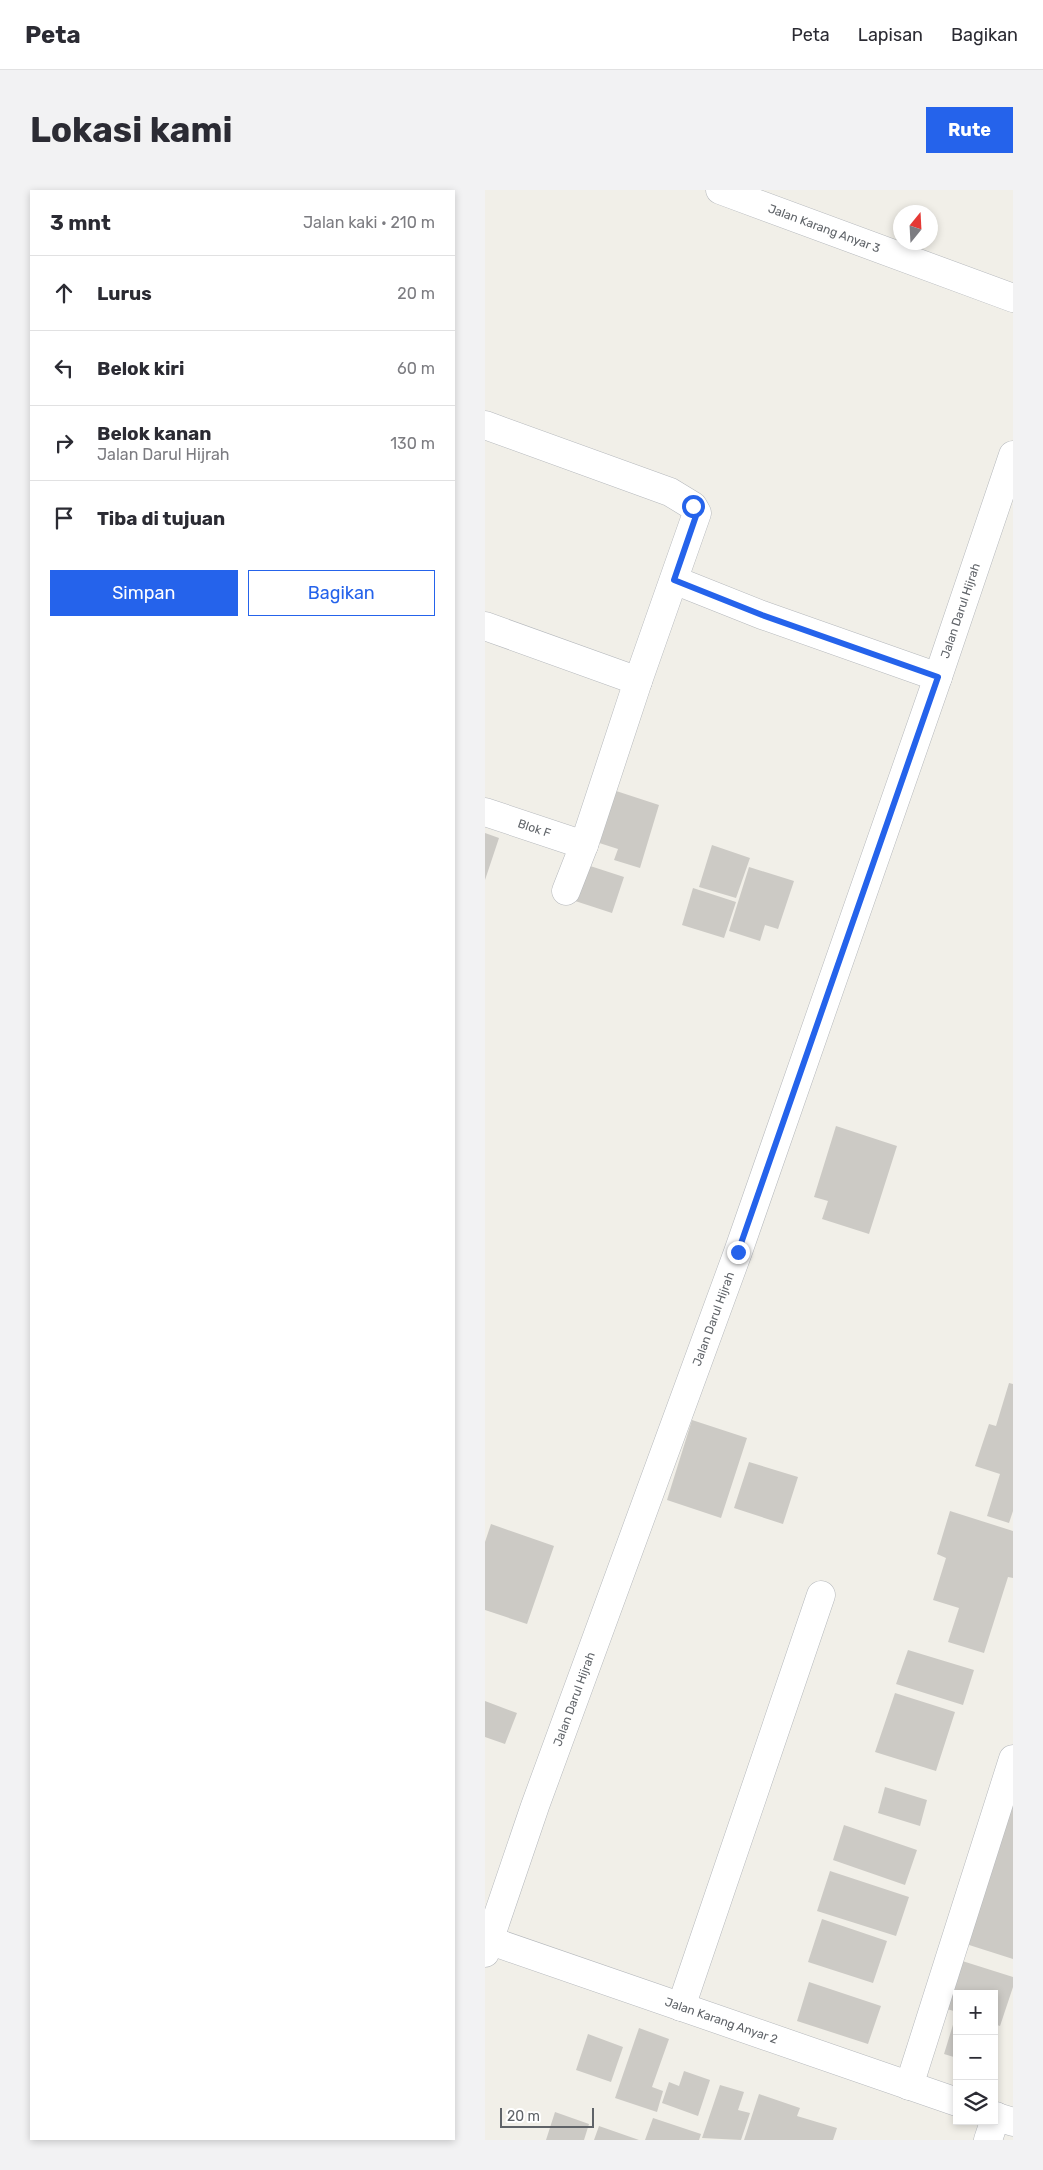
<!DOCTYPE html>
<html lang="id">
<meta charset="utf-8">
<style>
body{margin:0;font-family:Rubik,sans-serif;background:#f2f2f3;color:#2b2b33}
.controls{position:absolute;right:15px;bottom:15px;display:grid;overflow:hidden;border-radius:0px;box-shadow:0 2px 8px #0003}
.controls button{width:45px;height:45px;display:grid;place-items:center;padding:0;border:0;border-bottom:1px solid #e1e1e2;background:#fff;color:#2b2b33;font:25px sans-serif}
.compass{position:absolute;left:408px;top:15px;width:45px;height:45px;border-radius:50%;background:#fff;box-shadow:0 2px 8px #0003;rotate:18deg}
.scale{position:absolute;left:15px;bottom:12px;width:94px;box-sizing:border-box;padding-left:5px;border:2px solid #5f6368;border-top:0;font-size:14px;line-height:18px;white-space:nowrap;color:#5f6368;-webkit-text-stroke:4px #fff;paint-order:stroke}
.stop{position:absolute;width:15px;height:15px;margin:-11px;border:4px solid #2563eb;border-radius:50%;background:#fff}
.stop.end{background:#2563eb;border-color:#fff;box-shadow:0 1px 5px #0008}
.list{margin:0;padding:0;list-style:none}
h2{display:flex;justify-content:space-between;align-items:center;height:65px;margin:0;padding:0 20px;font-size:21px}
h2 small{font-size:16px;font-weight:400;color:#7c7c81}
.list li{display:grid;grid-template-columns:32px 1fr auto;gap:15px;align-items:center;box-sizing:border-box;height:75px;padding:0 20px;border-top:1px solid #e1e1e2}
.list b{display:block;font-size:19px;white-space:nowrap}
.list p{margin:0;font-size:16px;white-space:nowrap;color:#7c7c81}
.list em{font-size:16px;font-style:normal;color:#7c7c81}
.actions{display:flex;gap:10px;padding:15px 20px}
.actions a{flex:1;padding:11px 0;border:1px solid #2563eb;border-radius:0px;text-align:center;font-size:18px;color:#2563eb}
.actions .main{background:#2563eb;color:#fff}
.icon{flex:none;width:28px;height:28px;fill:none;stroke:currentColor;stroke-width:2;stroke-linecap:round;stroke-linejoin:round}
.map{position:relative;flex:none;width:528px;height:1950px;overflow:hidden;border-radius:0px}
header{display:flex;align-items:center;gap:30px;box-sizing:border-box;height:70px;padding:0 25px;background:#fff;border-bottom:1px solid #e1e1e2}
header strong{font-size:24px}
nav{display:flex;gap:28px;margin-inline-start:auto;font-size:18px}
.intro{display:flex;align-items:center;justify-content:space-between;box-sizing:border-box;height:120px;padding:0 30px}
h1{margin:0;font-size:35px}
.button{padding:12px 22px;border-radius:0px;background:#2563eb;color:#fff;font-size:18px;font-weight:700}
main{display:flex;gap:30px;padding:0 30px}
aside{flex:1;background:#fff;border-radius:0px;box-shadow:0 2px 8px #0003}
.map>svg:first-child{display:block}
.building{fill:#cccac5}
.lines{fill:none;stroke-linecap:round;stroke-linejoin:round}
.minor-casing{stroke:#b5b8bc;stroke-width:29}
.tertiary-casing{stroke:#b5b8bc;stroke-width:29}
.minor{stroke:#fff;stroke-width:28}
.tertiary{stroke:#fff;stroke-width:28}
.route{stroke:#2563eb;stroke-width:6}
.labels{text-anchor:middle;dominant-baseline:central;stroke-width:4;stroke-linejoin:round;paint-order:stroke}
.street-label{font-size:12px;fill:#5f6368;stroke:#fff}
</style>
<header>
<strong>Peta</strong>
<nav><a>Peta</a><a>Lapisan</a><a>Bagikan</a></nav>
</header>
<div class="intro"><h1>Lokasi kami</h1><a class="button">Rute</a></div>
<main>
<aside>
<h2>3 mnt<small>Jalan kaki · 210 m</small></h2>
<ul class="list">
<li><svg class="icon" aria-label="ahead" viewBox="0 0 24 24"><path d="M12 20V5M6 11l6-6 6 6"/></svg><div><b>Lurus</b></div><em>20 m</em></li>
<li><svg class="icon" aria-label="left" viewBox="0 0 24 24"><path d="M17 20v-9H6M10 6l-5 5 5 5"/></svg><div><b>Belok kiri</b></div><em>60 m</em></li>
<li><svg class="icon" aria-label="right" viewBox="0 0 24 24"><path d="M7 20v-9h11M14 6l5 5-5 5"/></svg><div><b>Belok kanan</b><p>Jalan Darul Hijrah</p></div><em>130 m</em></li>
<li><svg class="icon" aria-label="arrive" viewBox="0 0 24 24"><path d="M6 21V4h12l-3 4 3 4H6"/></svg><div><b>Tiba di tujuan</b></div></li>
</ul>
<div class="actions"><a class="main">Simpan</a><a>Bagikan</a></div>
</aside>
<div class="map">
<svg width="528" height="1950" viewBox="0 0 528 1950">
<rect width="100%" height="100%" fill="#f1efe8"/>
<path class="building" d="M122,598l52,17 -19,63 -26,-8 4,-11 -28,-9z
M0,643l14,5 -14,42z
M227,655l38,13 -14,40 -37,-11z
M96,673l43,14 -12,36 -43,-14z
M264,677l45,14 -16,48 -13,-4 -5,16 -31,-10z
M208,698l43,14 -12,36 -42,-13z
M351,936l61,20 -28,88 -47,-15 6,-18 -14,-4z
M524,1193l4,1v127l-4,12 -22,-7 13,-42 -25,-8 14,-42 7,2z
M207,1230l55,18 -26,80 -54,-18z
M264,1272l49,15 -15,47 -49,-16z
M465,1321l63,20v47l-5,-1 -24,76 -36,-11 11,-34 -26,-8 13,-42 -9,-4z
M6,1334l63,22 -27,78 -42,-14v-68z
M423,1460l66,20 -11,35 -67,-21z
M410,1503l60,19 -19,59 -61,-19z
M0,1511l32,12 -12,31 -20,-7z
M400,1597l42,13 -7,26 -42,-13z
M528,1610v159l-47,-15z
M359,1635l73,25 -12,35 -72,-25z
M345,1681l79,26 -13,39 -79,-25z
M337,1729l65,22 -14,42 -65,-21z
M471,1769l57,18v10l-13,39 -6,-2v-30h-37v18l-17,-5z
M324,1792l72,24 -13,38 -71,-23z
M471,1825l1,1v42l-13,-4z
M154,1838l30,11 -17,48 11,4 -6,21 -42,-14z
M103,1844l35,13 -12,35 -35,-12z
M199,1881l26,9 -12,36 -36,-13 7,-21 10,4z
M235,1895l24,7 -6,18 12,3 -9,27 -39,-2z
M274,1904l41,14 -3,8 40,12 -4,12h-89z
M70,1922l34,12 -5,16h-38z
M168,1928l48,16 -2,6h-54z
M114,1936l40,14h-45z"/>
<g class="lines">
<g class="minor-casing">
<g id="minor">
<path id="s1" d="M235,0l293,108"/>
<path d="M0,235l185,67 23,14 4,7 -59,168 -54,164 -18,46"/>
<path d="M189,390l88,35 176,62"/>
<path d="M0,436l153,55"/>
<path id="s2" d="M0,622l99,33"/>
<path d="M196,1817l140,-412"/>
<path d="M424,1896l104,-327"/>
<path d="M503,1950l8,-24"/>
</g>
</g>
<g class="tertiary-casing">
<g id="tertiary">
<path id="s3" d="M0,1749l472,163"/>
<path id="s4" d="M0,1763l50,-147 203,-554 200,-575 75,-222"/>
<path d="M509,1926l19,6"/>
</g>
</g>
<use href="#minor" class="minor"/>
<use href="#tertiary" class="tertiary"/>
</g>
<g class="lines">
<path class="route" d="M208,316l4,7 -23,67 88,35 176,62 -200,575"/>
</g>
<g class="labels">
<g class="street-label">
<text stroke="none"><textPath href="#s1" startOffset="111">Jalan Karang Anyar 3</textPath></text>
<text stroke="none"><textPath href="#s4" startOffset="1424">Jalan Darul Hijrah</textPath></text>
<text stroke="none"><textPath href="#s2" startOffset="52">Blok F</textPath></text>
<text stroke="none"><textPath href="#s4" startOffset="674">Jalan Darul Hijrah</textPath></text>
<text stroke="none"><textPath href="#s4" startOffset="269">Jalan Darul Hijrah</textPath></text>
<text stroke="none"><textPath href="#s3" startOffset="250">Jalan Karang Anyar 2</textPath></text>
</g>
</g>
</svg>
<div class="controls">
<button>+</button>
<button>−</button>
<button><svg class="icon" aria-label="layers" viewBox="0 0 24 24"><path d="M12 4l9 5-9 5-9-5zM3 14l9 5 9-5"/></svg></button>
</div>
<svg class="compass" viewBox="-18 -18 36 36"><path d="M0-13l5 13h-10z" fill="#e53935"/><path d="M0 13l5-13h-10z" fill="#7c7c81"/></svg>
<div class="scale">20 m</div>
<div class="stop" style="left:208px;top:316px"></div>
<div class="stop end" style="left:253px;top:1062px"></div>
</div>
</main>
